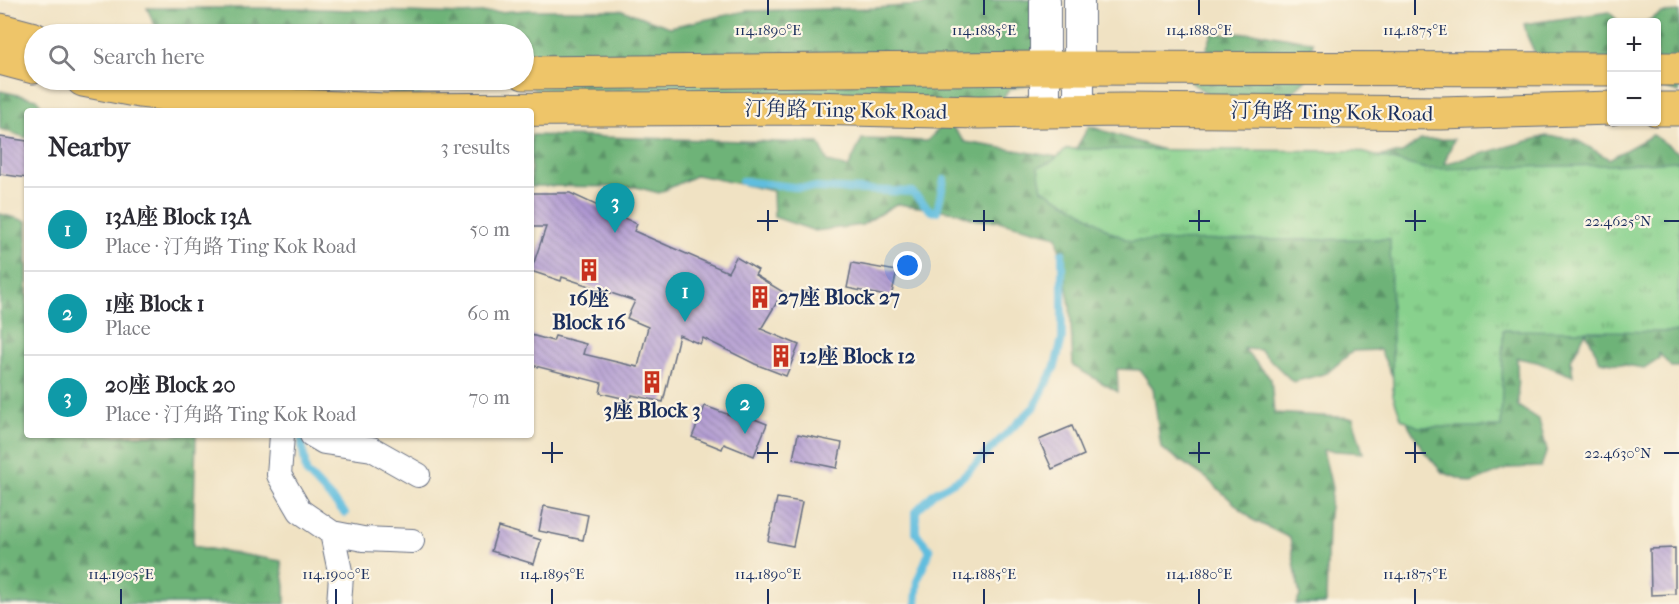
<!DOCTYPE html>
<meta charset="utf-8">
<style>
body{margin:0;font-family:"IM FELL French Canon","Noto Serif TC",serif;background:#f7f7f7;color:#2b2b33}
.controls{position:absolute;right:18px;top:18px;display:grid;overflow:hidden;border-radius:6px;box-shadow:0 2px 4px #0004}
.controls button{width:54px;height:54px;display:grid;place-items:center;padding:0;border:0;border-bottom:2px solid #e1e1e2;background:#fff;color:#2b2b33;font:30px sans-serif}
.you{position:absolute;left:908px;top:266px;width:21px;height:21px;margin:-15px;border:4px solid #fff;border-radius:50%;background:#1a73e8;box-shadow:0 0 0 9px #1a73e833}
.badge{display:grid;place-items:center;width:39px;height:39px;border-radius:50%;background:#c8321e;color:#fff;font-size:20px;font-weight:700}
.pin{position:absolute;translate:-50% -50px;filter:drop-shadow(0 2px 3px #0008)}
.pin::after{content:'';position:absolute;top:32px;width:21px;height:18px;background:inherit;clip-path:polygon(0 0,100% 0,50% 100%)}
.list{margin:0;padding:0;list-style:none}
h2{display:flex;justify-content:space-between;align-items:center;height:78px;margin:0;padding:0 24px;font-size:26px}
h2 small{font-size:20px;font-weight:400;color:#7c7c81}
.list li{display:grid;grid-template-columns:39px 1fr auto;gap:18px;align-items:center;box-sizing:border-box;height:84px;padding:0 24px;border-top:2px solid #e1e1e2}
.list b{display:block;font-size:22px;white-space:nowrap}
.list p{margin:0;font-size:20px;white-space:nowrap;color:#7c7c81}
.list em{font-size:20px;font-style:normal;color:#7c7c81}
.icon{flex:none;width:33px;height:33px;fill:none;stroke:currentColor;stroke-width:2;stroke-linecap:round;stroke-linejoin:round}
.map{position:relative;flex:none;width:1679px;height:604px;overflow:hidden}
.search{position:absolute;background:#fff;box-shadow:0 2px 4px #0004;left:24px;top:24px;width:510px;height:66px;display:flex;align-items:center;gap:15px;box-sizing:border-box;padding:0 21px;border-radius:33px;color:#7c7c81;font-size:22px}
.panel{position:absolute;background:#fff;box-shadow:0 2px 4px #0004;left:24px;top:108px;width:510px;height:330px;border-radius:6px}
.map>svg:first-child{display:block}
.forest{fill:url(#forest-firs);stroke:#44716b;stroke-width:1.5}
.park{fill:url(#park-tufts);stroke:#528076;stroke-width:1.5}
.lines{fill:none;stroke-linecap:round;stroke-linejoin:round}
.stream{stroke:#60bdde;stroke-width:8}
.building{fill:url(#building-back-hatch)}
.minor-casing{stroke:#666e81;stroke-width:26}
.tertiary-casing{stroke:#666e81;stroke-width:32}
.primary-casing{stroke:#666e81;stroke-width:35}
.minor{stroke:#fff;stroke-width:24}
.tertiary{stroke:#fff;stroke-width:30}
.primary{stroke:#eec569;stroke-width:33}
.ticks{fill:none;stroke:#1b2f5e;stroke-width:2}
.labels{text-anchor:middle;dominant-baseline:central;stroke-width:4.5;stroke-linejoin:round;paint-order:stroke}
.street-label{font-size:21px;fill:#1b2f5e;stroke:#fcf5e5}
.poi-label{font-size:21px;font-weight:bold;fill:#1b2f5e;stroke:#fcf5e5;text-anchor:start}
.ticks-label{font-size:15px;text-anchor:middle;fill:#1b2f5e;stroke:#fcf5e5;stroke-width:4.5;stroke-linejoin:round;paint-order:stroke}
</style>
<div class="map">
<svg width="1679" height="604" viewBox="0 0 1679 604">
<defs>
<pattern id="forest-firs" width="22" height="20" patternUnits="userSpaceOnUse" patternTransform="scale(1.5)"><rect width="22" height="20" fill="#6eb378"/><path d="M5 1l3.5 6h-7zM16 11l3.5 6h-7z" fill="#5a9266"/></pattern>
<pattern id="park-tufts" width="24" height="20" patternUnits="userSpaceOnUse" patternTransform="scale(1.5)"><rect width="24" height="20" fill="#88d18d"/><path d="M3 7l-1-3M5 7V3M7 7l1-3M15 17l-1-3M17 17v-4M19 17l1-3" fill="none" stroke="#6eaa76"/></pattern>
<pattern id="building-back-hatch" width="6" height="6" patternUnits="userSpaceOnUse" patternTransform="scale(1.5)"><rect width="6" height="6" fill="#af98d1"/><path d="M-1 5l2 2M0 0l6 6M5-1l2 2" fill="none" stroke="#8e7cad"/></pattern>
</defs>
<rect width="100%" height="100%" fill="#fcf5e5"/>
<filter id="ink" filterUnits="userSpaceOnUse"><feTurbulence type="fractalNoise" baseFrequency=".0167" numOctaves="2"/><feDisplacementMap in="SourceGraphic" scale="12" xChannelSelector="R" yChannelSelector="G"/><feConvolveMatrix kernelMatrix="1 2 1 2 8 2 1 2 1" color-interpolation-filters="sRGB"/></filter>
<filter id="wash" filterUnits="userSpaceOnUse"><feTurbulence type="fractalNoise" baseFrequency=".008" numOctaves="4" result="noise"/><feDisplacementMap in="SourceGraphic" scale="24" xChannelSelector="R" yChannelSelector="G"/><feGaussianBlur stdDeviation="1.35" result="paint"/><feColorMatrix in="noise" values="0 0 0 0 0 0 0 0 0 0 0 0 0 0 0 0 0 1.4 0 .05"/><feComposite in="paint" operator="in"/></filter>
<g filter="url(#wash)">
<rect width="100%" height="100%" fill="#f0e2c3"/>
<path class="forest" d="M936,0h119l-14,82 -31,7 -21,27 -339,-19 -42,-6 -18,24 -49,-18 -17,-18v-45h-365l-12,-26h149l166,6 68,-4h92l48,17 76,-16 130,-3 57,-4z
M1609,12l10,10h-7l-1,41 -72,-1 -12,-26 -3,-12z
M1679,12v81l-22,-7 -1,-64h-10l15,-9z
M1261,33l52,9 -7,37 -27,25 -67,-7 -23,-16 13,-19 10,-28z
M263,80h187l-30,15 -9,13 -19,-16 -33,-3 -55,2 -6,18 -16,-21z
M0,91l37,8 7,12h1h-18v27l-27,-9z
M947,121l18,21 105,17 19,-33 92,30 178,3 43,-6 19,-13 33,-1 -10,25 102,-28 29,3 34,20 44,-24 26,18v214h-8l-12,-14v5l-15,10 -44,-7 -14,-29 -15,28 2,16 -36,-14 -20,-4 1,48 21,14 8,30 -6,17 -32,1 -38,15 -29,-11 -19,-22 -14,-24 -13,-42 -16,-34 -27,1 -26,22 -34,9 -33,-32 -16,-1 27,30 3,34 79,5 10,35 -40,-3 9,38 -4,36 -2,80h-30l4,-8 -10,-58 -37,-18 -48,-43 -44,-29 -8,-60 -13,-18 -23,-1 1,23 -45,-26 -3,-61 -13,-69 -59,-15 -22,-1 -20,-8 -60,-8 -34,21 -47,6 -41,-14 -1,-26 -76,-16 -38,18 -23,-6 -105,-1v-51l288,8 9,19 20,6 14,-29 65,2z
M0,214l27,7v214h169l-3,111 88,15 4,25v18h-285z"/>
<path class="park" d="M1067,149l290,2 69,18 183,-4 70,-4v171l-176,-2 -2,97h-83l-17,-9 -8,-23 -3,-156 -260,2 -19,-9 -33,-23 -36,-20 -4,-22 13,-5z"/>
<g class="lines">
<path class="stream" d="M742,181l51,6 119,5 19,19h6l7,-31
M301,435l5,37 39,41
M916,604l2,-25 12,-29 -14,-17v-22l18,-18 27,-15 74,-72 20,-40 7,-27v-86"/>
</g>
<g id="blocks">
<path class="building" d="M0,137l27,4v37l-27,-4z
M531,193h39l67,31 -3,7 94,41 8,-15 22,13 -3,5 28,17 -22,37 38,16 -13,31 -31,-12 -52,-26 -3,6 -21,-9 -16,67 -31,-7 -1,5 -31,-7 2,-10 -71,-18v-30l22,6 2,-5 31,8 -3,10 55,13 10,-40 -21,-9 8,-17 -73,-24 -1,4 -30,-10 15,-44h-15z
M852,263l45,8 -6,26 -44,-9z
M705,406l30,11 2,-5 30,12 -13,32 -30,-12 -2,5 -30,-12z
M1072,426l12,29 -32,14 -13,-29z
M798,434l44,9 -5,25 -44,-9z
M777,498l25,4 -9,44 -25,-5z
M544,506l44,9 -5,25 -44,-9z
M498,527l43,13 -7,24 -43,-13z
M1675,548v46l-24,1 -1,-46z"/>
</g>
</g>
<g filter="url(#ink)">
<use href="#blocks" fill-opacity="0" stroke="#666e81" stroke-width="1.5"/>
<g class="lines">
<g class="minor-casing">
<path id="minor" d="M282,435l-3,40 21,36 32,22 9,43 -2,28
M312,435l12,7 48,7 46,26
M332,533l31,6 49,2"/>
</g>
<g class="tertiary-casing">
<path id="tertiary" d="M1045,0v110
M1079,0v110"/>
</g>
<g class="primary-casing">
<path id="primary" d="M0,30l34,9
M0,58l34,9
M1656,69h23
M524,73l521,-5 567,1
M83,80l57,11 64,7 91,8 90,4 422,-2 172,4 145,-2 317,3 171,-5
M1656,109h23"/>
</g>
<use href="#minor" class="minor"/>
<use href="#tertiary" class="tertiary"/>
<use href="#primary" class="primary"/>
</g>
</g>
<path class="ticks" d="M768,0v15M984,0v15M1199,0v15M1415,0v15M768,210v21M984,210v21M1199,210v21M1415,210v21M757,221h21M973,221h21M1189,221h21M1405,221h21M1664,221h15M552,442v21M768,442v21M984,442v21M1199,442v21M1415,442v21M542,453h21M757,453h21M973,453h21M1189,453h21M1405,453h21M1664,453h15M121,589v15M336,589v15M552,589v15M768,589v15M984,589v15M1199,589v15M1415,589v15"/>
<defs>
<g id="building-bare" transform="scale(1.8)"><path d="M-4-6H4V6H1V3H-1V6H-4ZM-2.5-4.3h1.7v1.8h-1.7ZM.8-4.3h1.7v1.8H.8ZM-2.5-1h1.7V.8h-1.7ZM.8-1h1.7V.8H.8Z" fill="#c8321e" stroke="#fcf5e5" stroke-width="2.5" paint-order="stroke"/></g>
</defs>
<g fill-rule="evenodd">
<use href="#building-bare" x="589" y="270"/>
<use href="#building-bare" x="760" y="297"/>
<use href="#building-bare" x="781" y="356"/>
<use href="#building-bare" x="652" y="382"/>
</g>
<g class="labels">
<g class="street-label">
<text transform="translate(846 110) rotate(1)">汀角路 Ting Kok Road</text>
<text transform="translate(1332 112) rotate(1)">汀角路 Ting Kok Road</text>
</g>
<g class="poi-label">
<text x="778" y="297">27座 Block 27</text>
<text x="589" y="298" text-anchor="middle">16座<tspan x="589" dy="24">Block 16</tspan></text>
<text x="799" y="356">12座 Block 12</text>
<text x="652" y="410" text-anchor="middle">3座 Block 3</text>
</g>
</g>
<g class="ticks-label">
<text x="768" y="35">114.1890°E</text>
<text x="984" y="35">114.1885°E</text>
<text x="1199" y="35">114.1880°E</text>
<text x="1415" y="35">114.1875°E</text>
<text x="1618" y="226">22.4625°N</text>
<text x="1618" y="458">22.4630°N</text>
<text x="121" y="579">114.1905°E</text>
<text x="336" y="579">114.1900°E</text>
<text x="552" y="579">114.1895°E</text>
<text x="768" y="579">114.1890°E</text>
<text x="984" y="579">114.1885°E</text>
<text x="1199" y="579">114.1880°E</text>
<text x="1415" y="579">114.1875°E</text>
</g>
</svg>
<div class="controls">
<button>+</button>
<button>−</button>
</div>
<div class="you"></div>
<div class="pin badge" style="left:685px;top:322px;background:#0f9aa8">1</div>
<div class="pin badge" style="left:745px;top:434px;background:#0f9aa8">2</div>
<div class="pin badge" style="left:615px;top:233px;background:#0f9aa8">3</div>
<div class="search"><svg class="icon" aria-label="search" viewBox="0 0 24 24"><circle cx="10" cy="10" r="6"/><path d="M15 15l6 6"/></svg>Search here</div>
<section class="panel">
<h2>Nearby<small>3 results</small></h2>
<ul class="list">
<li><span class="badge" style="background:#0f9aa8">1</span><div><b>13A座 Block 13A</b><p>Place · 汀角路 Ting Kok Road</p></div><em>50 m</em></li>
<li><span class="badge" style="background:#0f9aa8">2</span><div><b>1座 Block 1</b><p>Place</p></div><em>60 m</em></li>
<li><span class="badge" style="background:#0f9aa8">3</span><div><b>20座 Block 20</b><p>Place · 汀角路 Ting Kok Road</p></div><em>70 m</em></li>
</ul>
</section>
</div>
